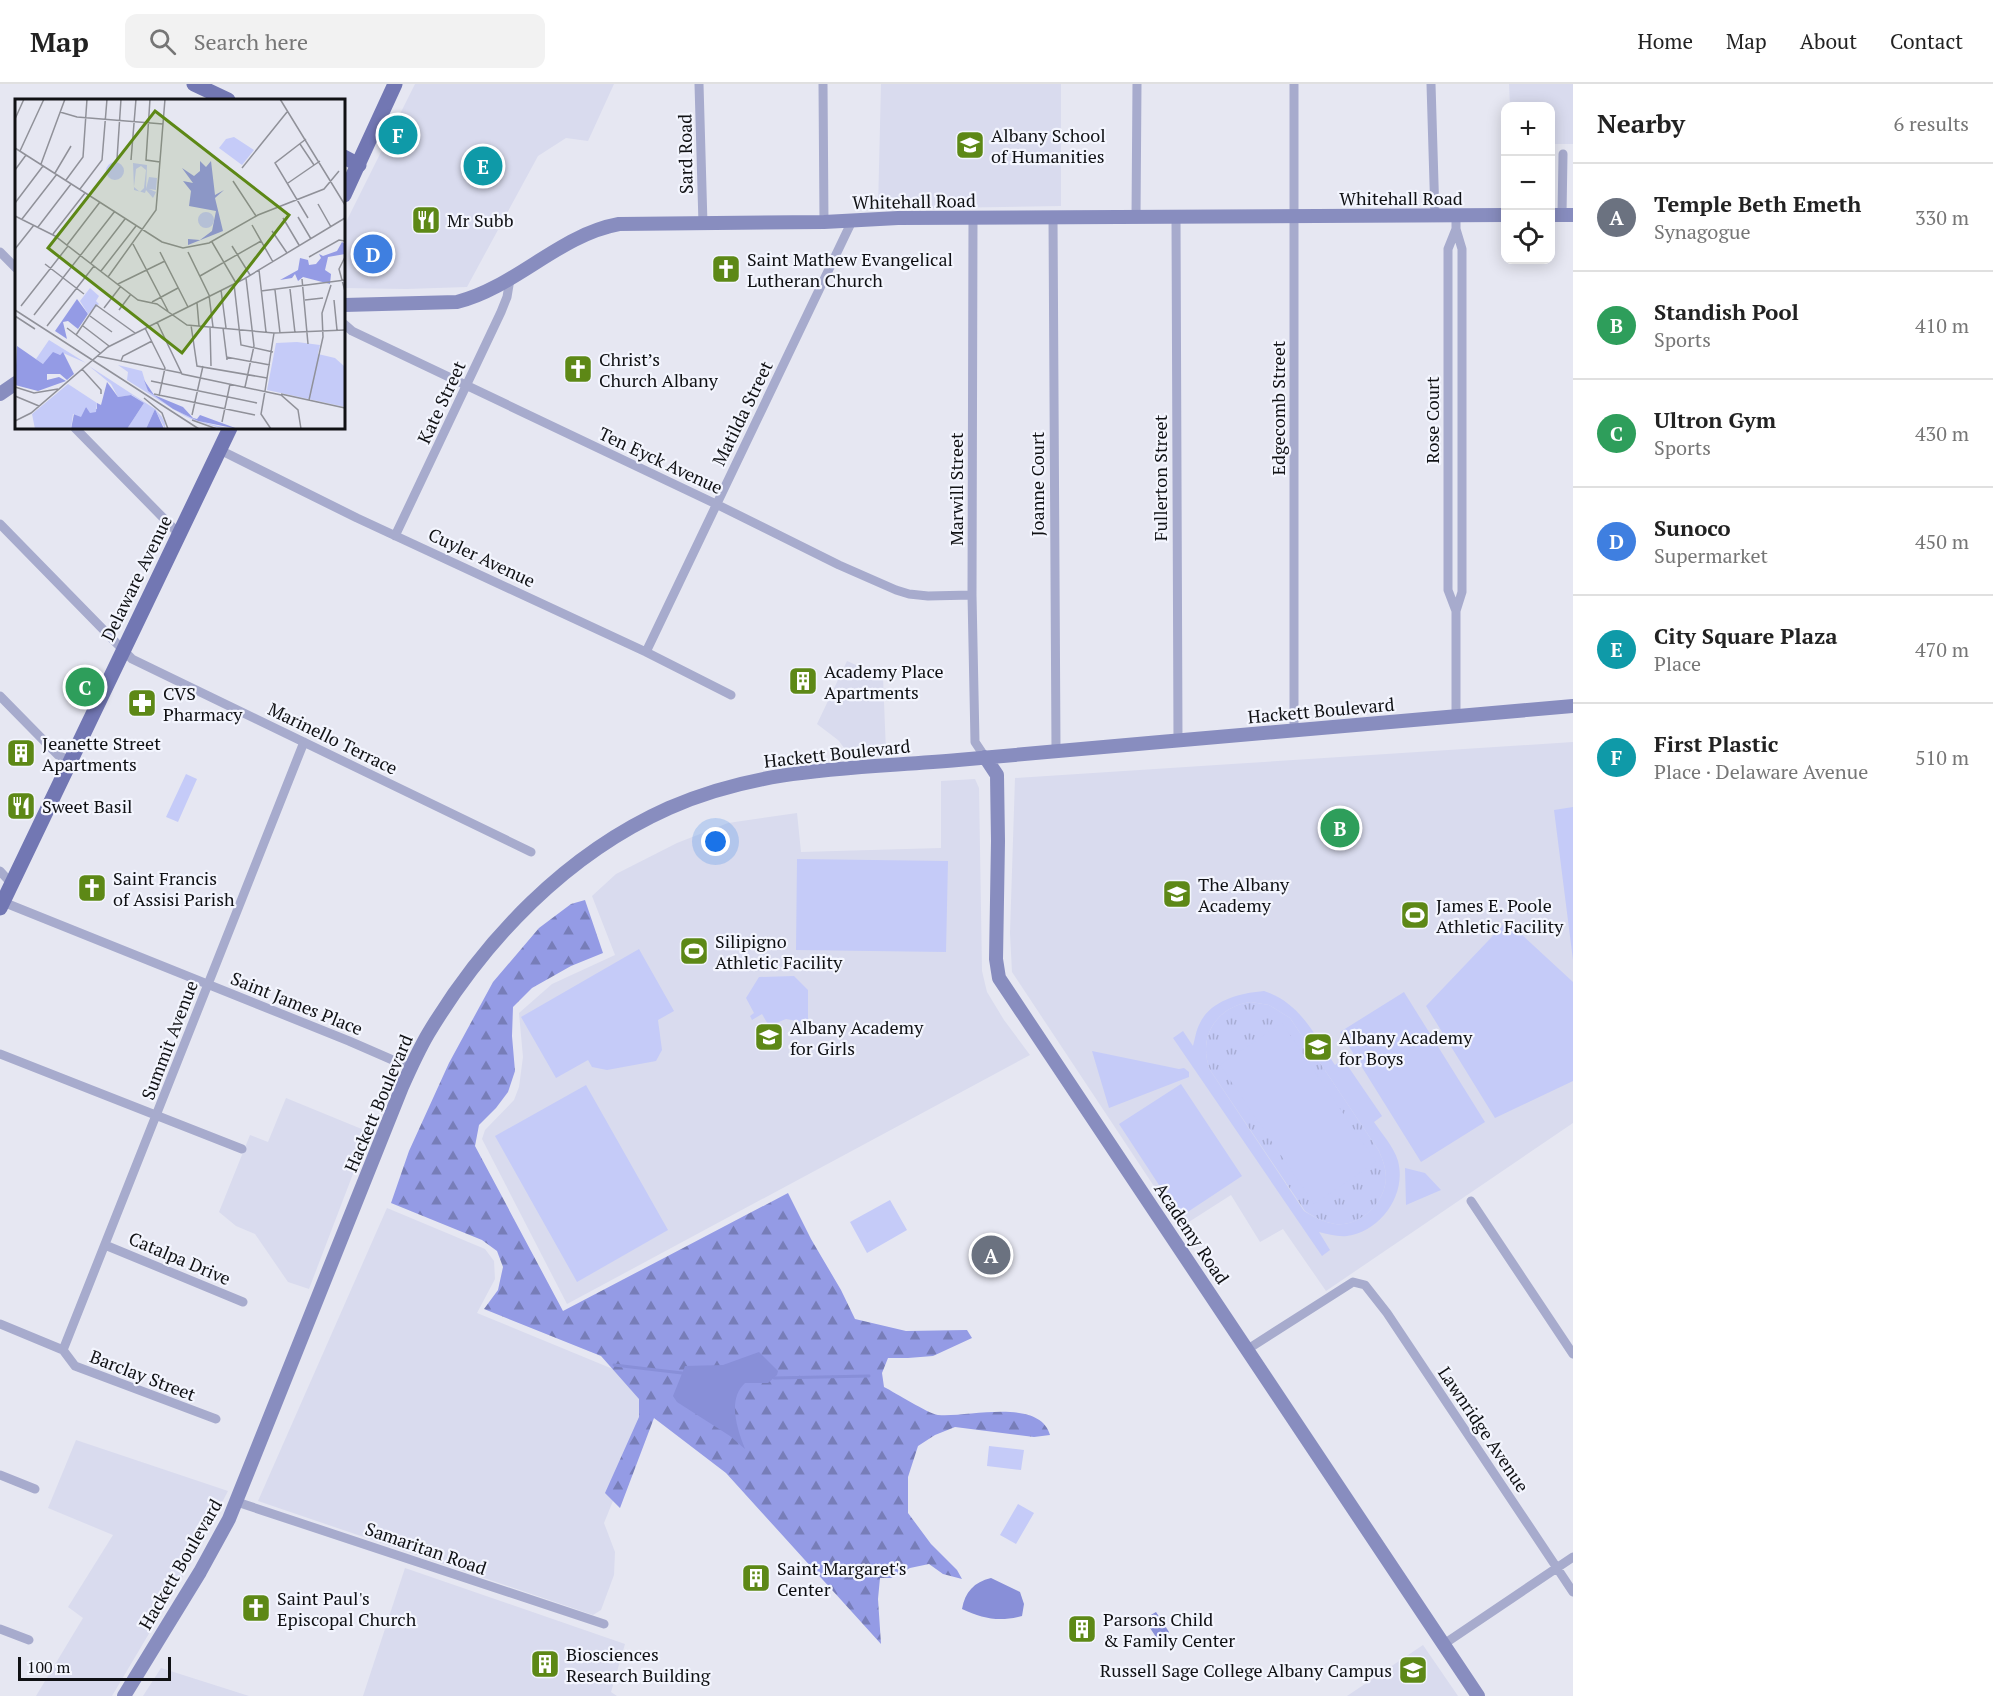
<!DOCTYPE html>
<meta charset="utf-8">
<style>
body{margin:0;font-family:"PT Serif",serif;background:#f2f2f2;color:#222}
.controls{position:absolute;right:18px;top:18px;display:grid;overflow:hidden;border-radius:12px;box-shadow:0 3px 15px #0003}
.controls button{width:54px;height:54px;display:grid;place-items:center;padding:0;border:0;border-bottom:2px solid #e0e0e0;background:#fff;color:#222;font:30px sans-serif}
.scale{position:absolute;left:18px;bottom:15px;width:153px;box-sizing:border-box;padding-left:6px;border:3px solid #101114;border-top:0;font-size:16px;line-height:21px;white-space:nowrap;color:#101114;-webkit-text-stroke:4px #f3f5fe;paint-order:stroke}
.you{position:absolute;left:716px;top:758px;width:21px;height:21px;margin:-15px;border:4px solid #fff;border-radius:50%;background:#1a73e8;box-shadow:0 0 0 9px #1a73e833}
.badge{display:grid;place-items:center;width:39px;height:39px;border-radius:50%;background:#b45309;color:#fff;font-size:20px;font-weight:700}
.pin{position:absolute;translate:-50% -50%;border:3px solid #fff;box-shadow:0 2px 6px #0006}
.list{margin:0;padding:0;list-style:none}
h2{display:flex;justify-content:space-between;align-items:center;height:78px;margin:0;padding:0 24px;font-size:26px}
h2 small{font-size:20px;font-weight:400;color:#767676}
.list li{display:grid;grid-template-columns:39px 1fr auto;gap:18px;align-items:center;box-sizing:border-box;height:108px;padding:0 24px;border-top:2px solid #e0e0e0}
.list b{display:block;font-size:22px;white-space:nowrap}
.list p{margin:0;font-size:20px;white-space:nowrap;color:#767676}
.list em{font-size:20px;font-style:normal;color:#767676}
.icon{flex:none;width:33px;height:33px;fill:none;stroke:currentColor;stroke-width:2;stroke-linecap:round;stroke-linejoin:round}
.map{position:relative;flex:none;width:1573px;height:1612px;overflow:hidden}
header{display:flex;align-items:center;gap:36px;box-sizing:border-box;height:84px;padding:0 30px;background:#fff;border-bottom:2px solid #e0e0e0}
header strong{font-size:28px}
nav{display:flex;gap:33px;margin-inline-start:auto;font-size:21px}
.search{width:420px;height:54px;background:#f2f2f2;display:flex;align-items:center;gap:15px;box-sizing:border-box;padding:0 21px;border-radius:12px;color:#767676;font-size:22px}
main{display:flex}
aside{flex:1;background:#fff}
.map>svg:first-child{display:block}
.built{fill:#d9dbee}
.grass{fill:url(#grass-tufts)}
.forest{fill:url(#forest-firs)}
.green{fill:#c5cbf8;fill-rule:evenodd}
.water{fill:#888fd8}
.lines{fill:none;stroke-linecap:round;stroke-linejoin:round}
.stream{stroke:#888fd8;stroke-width:3}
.street{stroke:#a7abcd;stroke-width:9}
.secondary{stroke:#888dbf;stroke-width:14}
.primary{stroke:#7277b3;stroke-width:15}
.labels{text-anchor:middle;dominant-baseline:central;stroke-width:4.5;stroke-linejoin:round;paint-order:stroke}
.poi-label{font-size:18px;fill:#101114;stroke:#f3f5fe;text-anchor:start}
.street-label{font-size:18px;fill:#101114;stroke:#f3f5fe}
.inset-road{fill:none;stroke:#909199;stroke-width:1.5}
.view{fill:#5d8816;fill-opacity:0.15;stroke:#5d8816;stroke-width:3}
.inset-edge{fill:none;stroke:#101114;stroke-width:3}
</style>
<header>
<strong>Map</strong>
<div class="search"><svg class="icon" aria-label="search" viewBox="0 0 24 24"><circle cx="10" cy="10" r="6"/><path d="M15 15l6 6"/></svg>Search here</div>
<nav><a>Home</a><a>Map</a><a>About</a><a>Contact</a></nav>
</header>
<main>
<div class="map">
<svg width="1573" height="1612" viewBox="0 0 1573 1612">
<defs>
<pattern id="grass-tufts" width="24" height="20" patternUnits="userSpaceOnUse" patternTransform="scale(1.5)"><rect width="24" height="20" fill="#c5cbf8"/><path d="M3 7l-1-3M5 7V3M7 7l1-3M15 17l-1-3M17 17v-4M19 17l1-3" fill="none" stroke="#a8add4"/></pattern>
<pattern id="forest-firs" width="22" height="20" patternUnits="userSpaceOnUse" patternTransform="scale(1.5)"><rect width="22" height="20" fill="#949be5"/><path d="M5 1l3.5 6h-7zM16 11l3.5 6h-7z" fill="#777db8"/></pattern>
</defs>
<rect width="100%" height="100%" fill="#e6e7f2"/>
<path class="built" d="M415,0h199l-26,57 -22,-3 -28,18 -71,131 -61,2 -62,-1v-62z
M881,0h180v122l-183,3z
M1509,0h64v60h-22l-1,-38h-40z
M847,577l36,16 3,75 -37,2 -11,-14 -21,-16z
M1573,658v381l-247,168 -43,-62 -23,13 -29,-47 -50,32 -169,-255 -2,-39 5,-155z
M975,695l4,9 3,183 5,21 17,28 26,35 -463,249 -85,-165 3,-9 29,-30 5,-13 4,-30 -4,-44 33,-29 63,-29 -23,-59 24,-22 61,-31 51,-20 69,-10 4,39 140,-4v-67z
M286,1014l83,34 -60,157 -21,-7 -33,-48 -19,-8 -17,-14 31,-77 18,7z
M387,1124l98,41 9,12 1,18 -18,34 182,75 -55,135 11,29 -1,23 -13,35 -8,5 -335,-114z
M76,1356l152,51 -39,75 -77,130h-76l47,-78 -15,-11 45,-72 -65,-27z
M405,1484l220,76 -14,48 6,4h-254z
M1423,1561l35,51h-111z
M161,1584l88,28h-106z"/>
<path class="grass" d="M1251,918l18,3 21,13 89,133c4,9 7,18 7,27 -1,25 -26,49 -51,46 -12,-2 -21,-7 -30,-13l-95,-141c-13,-33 7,-64 41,-68z"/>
<path class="forest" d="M585,816l18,53 -32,13 -39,22 -19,19 -1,29 3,35 -7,21 -12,16 -17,17 -4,21 88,165 225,-118 23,46 30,51 14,29 51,12 61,-1 5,8 -39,18 -25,2h-20l-6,15 2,14c12,6 43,26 54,28 29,3 101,-18 112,20l-16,2 -79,-10 -20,8 -17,11 -10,31v36l23,31 26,26 5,9 -19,-5 -14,-10 -19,4 -19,10h-11l-2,21 3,45 -155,-171 -72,-55 -34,90 -15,-15 34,-76v-18l-38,-43 -117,-47 14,-19 5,-23 -6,-16 -15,-11 -91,-37 18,-52 40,-88 44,-81 46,-54 32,-24z"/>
<path class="green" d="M186,690l11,5 -19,43 -12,-5z
M1573,723v153l-19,-150z
M797,775l151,2 -2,91 -150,-2z
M1507,837l66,61v99l-78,37 -69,-112z
M639,865l35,62 -16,9 4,30 -6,11 -49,9 -15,-3 -4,-7 -32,18 -35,-61z
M794,892l14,14v33l-22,-4 -17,7 -7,-12 -10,6 -2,-4 4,-3 -8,-15 13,-21z
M1264,907c37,12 50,44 71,74l8,-6 39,57 -8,6c8,12 20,25 24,39 9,34 -18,71 -51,75 -10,1 -19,-2 -28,-4l11,18 -8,6 -149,-218 10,-7 10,15c2,-7 3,-16 7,-23 11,-23 41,-30 64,-32zM1251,918l18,3 21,13 89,133c4,9 7,18 7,27 -1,25 -26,49 -51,46 -12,-2 -21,-7 -31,-13l-94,-141c-13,-33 7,-64 41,-68z
M1404,908l81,130 -64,40 -81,-130z
M1282,939l94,139 -62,42 -94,-139z
M1092,967l87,18 5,-1 5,4v5l-80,31z
M1181,1000l61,92 -62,41 -61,-93z
M586,1001l82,145 -91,52 -82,-146z
M1405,1084l20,5 16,17 -35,15z
M890,1116l17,30 -40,23 -17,-31z
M989,1362l35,4 -3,20 -34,-4z
M1018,1420l16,9 -18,31 -16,-9z"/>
<path class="water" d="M759,1268l19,19 -1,4 -9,8h-23c-18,17 -8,45 0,66l-15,-13 -53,-34 -4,-6 12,-30 38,-1z
M991,1494l29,14 4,12 -2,12c-22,6 -39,3 -60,-7 3,-17 12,-27 29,-31z
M1156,1528l13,20 -7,7 -4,1 -14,-21z"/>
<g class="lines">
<path class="stream" d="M614,1281l68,8
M774,1294l95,-2"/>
<path class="street" d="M699,0l4,140
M823,0l1,138
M1294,0v647
M1431,0l4,132
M1562,131l1,-61
M1456,132v13l6,20v343l-6,19v104
M1053,133l3,533
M1136,133l1,-133
M1176,133l2,522
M973,134l-1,377 3,147 10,15
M1456,145l-8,20v341l8,21
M0,168l16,16
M344,240l8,7 364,173 123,61 57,25 13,4 19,2 44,-1
M75,344l105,107
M220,366l137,68 289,134 85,43
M0,440l132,135 399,193
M395,452l106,-224 6,-15 3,-18
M646,568l206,-431
M0,612l58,59 12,6
M0,787l11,12
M3,818l346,139 62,27
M0,970l242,95
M1471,1117l102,153
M105,1161l138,57
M0,1240l63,26 12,16 141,53
M1248,1265l105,-67 12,3 22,28 186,279
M63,1266l241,-608
M0,1391l35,14
M237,1418l367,122
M0,1545l29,11
M1444,1560l129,-87"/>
<path class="secondary" d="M1550,131h23
M344,221l113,-3c59,-15 102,-67 162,-78l205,-2 74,-4 608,-3
M0,310l16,-11
M985,673l12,18 1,66 -2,118 3,19 479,718
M124,1612l76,-124 29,-53 173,-432c8,-18 16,-36 26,-53 57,-95 138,-180 241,-226 95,-42 188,-39 289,-48 205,-18 410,-37 615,-54"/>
<path class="primary" d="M194,0l34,16
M344,73l15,8
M344,111l51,-111
M0,824l230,-480"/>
</g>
<defs>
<g id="school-square" transform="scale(1.5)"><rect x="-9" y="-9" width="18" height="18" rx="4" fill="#5d8816" stroke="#f3f5fe"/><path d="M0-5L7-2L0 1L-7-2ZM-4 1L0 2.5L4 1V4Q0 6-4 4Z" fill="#fff"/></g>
<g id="restaurant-square" transform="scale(1.5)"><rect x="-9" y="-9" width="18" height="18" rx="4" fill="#5d8816" stroke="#f3f5fe"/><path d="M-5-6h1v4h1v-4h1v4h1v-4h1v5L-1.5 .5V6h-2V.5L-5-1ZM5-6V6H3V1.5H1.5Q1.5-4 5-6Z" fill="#fff"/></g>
<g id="church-square" transform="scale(1.5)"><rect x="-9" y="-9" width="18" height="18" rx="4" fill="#5d8816" stroke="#f3f5fe"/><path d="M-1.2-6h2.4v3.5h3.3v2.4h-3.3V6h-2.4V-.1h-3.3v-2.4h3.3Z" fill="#fff"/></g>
<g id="building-square" transform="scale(1.5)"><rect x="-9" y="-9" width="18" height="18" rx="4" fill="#5d8816" stroke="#f3f5fe"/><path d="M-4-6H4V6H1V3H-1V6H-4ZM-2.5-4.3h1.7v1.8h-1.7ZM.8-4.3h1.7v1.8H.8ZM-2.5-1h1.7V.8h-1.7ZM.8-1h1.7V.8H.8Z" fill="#fff"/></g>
<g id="pharmacy-square" transform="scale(1.5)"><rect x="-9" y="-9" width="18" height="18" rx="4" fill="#5d8816" stroke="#f3f5fe"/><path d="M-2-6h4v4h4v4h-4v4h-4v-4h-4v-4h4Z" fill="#fff"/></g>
<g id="stadium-square" transform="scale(1.5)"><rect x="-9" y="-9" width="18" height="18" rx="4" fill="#5d8816" stroke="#f3f5fe"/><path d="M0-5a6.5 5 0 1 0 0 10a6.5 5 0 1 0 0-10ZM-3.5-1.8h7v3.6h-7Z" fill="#fff"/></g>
<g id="university-square" transform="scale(1.5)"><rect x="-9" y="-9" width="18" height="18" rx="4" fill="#5d8816" stroke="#f3f5fe"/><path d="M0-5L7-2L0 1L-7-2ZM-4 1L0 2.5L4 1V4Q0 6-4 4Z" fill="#fff"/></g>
</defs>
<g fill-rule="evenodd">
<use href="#school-square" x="970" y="61"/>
<use href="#restaurant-square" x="426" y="136"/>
<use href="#church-square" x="726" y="185"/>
<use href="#church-square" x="578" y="285"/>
<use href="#building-square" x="803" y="597"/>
<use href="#pharmacy-square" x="142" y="619"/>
<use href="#building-square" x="21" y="669"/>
<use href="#restaurant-square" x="21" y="722"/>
<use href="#church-square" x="92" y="804"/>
<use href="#school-square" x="1177" y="810"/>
<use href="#stadium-square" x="1415" y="831"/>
<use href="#stadium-square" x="694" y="867"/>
<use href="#school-square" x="769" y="953"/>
<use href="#school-square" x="1318" y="963"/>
<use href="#building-square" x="756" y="1494"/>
<use href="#church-square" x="256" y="1524"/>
<use href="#building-square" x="1082" y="1545"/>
<use href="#building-square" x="545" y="1580"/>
<use href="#university-square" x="1413" y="1586"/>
</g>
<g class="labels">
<g class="poi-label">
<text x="991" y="51">Albany School<tspan x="991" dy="21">of Humanities</tspan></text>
<text x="447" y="136">Mr Subb</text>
<text x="747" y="175">Saint Mathew Evangelical<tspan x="747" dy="21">Lutheran Church</tspan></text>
<text x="599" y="275">Christ’s<tspan x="599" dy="21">Church Albany</tspan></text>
<text x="824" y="587">Academy Place<tspan x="824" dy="21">Apartments</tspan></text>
<text x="163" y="609">CVS<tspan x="163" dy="21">Pharmacy</tspan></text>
<text x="42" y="659">Jeanette Street<tspan x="42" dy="21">Apartments</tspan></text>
<text x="42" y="722">Sweet Basil</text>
<text x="113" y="794">Saint Francis<tspan x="113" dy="21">of Assisi Parish</tspan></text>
<text x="1198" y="800">The Albany<tspan x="1198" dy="21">Academy</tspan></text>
<text x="1436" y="821">James E. Poole<tspan x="1436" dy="21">Athletic Facility</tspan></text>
<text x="715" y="857">Silipigno<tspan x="715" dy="21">Athletic Facility</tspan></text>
<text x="790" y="943">Albany Academy<tspan x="790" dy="21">for Girls</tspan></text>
<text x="1339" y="953">Albany Academy<tspan x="1339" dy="21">for Boys</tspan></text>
<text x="777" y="1484">Saint Margaret's<tspan x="777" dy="21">Center</tspan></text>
<text x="277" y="1514">Saint Paul's<tspan x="277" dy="21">Episcopal Church</tspan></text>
<text x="1103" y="1535">Parsons Child<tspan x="1103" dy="21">&amp; Family Center</tspan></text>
<text x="566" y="1570">Biosciences<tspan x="566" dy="21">Research Building</tspan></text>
<text x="1392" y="1586" text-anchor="end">Russell Sage College Albany Campus</text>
</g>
<g class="street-label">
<text transform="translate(685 70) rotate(-91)">Sard Road</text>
<text x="1401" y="114">Whitehall Road</text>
<text transform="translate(914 117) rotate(-1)">Whitehall Road</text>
<text transform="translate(441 318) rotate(-65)">Kate Street</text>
<text transform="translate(1278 324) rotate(-90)">Edgecomb Street</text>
<text transform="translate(742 329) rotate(-64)">Matilda Street</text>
<text transform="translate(1432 336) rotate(-90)">Rose Court</text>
<text transform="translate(661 376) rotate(25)">Ten Eyck Avenue</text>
<text transform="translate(1160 394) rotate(-90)">Fullerton Street</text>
<text transform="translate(1037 400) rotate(-90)">Joanne Court</text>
<text transform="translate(956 405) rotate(-90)">Marwill Street</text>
<text transform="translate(482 473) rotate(25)">Cuyler Avenue</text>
<text transform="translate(136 494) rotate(-64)">Delaware Avenue</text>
<text transform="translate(1321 626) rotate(-5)">Hackett Boulevard</text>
<text transform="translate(333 654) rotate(26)">Marinello Terrace</text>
<text transform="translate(837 669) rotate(-6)">Hackett Boulevard</text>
<text transform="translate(297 919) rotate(22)">Saint James Place</text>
<text transform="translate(169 956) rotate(-69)">Summit Avenue</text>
<text transform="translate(378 1019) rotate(-67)">Hackett Boulevard</text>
<text transform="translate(1192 1149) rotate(56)">Academy Road</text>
<text transform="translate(180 1174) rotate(23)">Catalpa Drive</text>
<text transform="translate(143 1291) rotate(21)">Barclay Street</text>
<text transform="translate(1484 1345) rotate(56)">Lawnridge Avenue</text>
<text transform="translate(426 1464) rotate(19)">Samaritan Road</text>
<text transform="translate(180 1480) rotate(-60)">Hackett Boulevard</text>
</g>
</g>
<g transform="translate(15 15)">
<rect width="330" height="330" fill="#e6e7f2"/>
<path d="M34,241l37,23 -23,-10 -20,11 -7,-5zM103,266l24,6 6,20 25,18 25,12 33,8 -15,-2 -25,-8 -6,-3 -12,-7 -46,-29 1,-8zM74,267l66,43 7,8 3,6v6l-10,-20 -9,20h-19l17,-26 -12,-8 -14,2 -7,-13z" fill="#c5cbf8"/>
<path d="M185,62l6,6 5,-6 4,34 9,-5 -9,8 8,33 -35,14v-6l12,1 12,-9 4,-20 -27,-5 2,-15 -8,-10 10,2 -11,-15 12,8 6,-5zM327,143l3,2v10l-17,3 -3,13 6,4 -1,10 -27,-7 -5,4 -3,-7 -3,4 -12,2 18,-10 2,-12 8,2 1,5 7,-1 5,-6 -2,-4 4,2 14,-5zM62,200l11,15 -10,15 -10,-8 -5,1 4,17 -12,-8zM2,247l26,18 10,-12 7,3 3,-3 11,22 -7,6 -7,-6h-13v6l12,-3 7,4 -28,10 -23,-6zM129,281l10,15 29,12 10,11 4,1 3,-4 38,14 -40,-8 -25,-12 -25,-18zM92,283l11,15 13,-2 13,8 -17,26h-56l3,-15 12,-7 11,2v-6l4,2zM140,310l9,20h-18z" fill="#949be5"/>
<path d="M53,285l29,19 -1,9 -6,1 -4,-6 -5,10 -8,-3 -2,15h-36l-3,-15z" fill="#c5cbf8"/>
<path d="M219,38l20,13 -12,15 -23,-17 7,-9zM91 72a9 9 0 1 1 18 0a9 9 0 1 1-18 0ZM118,64l14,2 -1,24 3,-12 8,1 -1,12 -7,-1 7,3 -3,6 -7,-8 -1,3 -11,-3zM126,67l5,4 -2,18 -4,4 -6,-5 2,-18zM183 121a8 8 0 1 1 16 0a8 8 0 1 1-16 0ZM75,189l9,8 -3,5 3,3 -11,10 -8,-13zM282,243l23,3 -2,9 17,4 9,8 1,41 -78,-17 9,-47z" fill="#c5cbf8" fill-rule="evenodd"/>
<path class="inset-road" d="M135,0l-4,61 14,2M265,0l65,106M45,13l17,5 86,7M0,20l9,-20M291,40l-31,24 33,55M285,45l14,21M0,49l147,94 21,6 26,-5 49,-28 66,-26 15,-18M5,52l24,-52M102,60l4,-60M116,61l5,-61M26,65l24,-65M227,69l45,-56M0,71l11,-15M40,74l16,-27M51,81l17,-23 4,-58M218,82l23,35M273,84l32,-22M65,90l22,-29 5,-61M0,104l28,-37M303,105l13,23M0,117l40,20 83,64 19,4 30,21 87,8 71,-3M283,118l13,22M268,119l16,27M7,120l35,-45M237,126l21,37M23,128l33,-43M257,132l15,22M38,135l32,-41M197,143l24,41M118,145l35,67M52,146l33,-43M217,147l18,29M0,150l19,-24M145,153l28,55M173,153l21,43 4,32M294,158l30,-17 6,1M330,158l-6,12 6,22M76,164l34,-44M30,165l39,30M244,171l7,62M86,172l35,-45M185,177l61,-35M93,178l48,-67 9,-111M287,180l6,65M103,185l47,-23M219,185l7,61 32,7M275,190l5,44M206,191l5,38M260,191l5,43M246,192l84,-11M290,201l18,-2M319,201l3,30M137,203l26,-14M182,204l2,23M6,207l47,-60M89,209l17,-22M0,211l184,119M104,211l12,-16M19,216l81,-104M0,217l20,13M75,217l22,16M142,223l25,52 99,21 17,15 3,19M176,226l6,41 70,12M32,227l47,-60M68,227l26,20M195,228l1,39M52,229l33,25M130,229l20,40 -6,28M208,229l4,32M61,236l20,-30 39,28M82,257l84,17M211,258l44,8M106,262l2,-5 29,-15M67,270l19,21v4M136,282l106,22M0,288l19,6 24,-4M230,288l9,-41 -8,-68M250,292l9,-58M250,292l-4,23 10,15M139,295l101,21M266,295l64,14M0,297l24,10M129,299l18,15 6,16M294,301l14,-63 -1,-24 9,-28M177,316l11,-49M177,321l25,9M0,322l16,-8 77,-66 136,-68 101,-61M207,323l8,-38"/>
<path class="view" d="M140,12l134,104 -107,138 -134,-105z"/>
<rect width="330" height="330" class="inset-edge"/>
</g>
</svg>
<div class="controls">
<button>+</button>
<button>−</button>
<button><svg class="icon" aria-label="locate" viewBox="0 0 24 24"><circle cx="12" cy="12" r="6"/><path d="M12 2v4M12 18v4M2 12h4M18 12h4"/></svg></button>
</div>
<div class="scale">100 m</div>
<div class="you"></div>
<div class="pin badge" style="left:991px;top:1171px;background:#6b7280">A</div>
<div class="pin badge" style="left:1340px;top:744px;background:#2e9e5b">B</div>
<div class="pin badge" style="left:85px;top:603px;background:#2e9e5b">C</div>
<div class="pin badge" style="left:373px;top:170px;background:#3f7fe0">D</div>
<div class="pin badge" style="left:483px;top:82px;background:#0f9aa8">E</div>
<div class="pin badge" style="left:398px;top:51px;background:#0f9aa8">F</div>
</div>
<aside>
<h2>Nearby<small>6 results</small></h2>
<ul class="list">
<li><span class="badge" style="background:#6b7280">A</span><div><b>Temple Beth Emeth</b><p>Synagogue</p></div><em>330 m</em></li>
<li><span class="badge" style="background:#2e9e5b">B</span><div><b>Standish Pool</b><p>Sports</p></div><em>410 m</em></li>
<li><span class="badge" style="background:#2e9e5b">C</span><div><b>Ultron Gym</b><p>Sports</p></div><em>430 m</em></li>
<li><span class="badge" style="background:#3f7fe0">D</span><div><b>Sunoco</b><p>Supermarket</p></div><em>450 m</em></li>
<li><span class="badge" style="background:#0f9aa8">E</span><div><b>City Square Plaza</b><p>Place</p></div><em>470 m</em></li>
<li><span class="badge" style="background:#0f9aa8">F</span><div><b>First Plastic</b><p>Place · Delaware Avenue</p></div><em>510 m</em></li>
</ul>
</aside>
</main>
